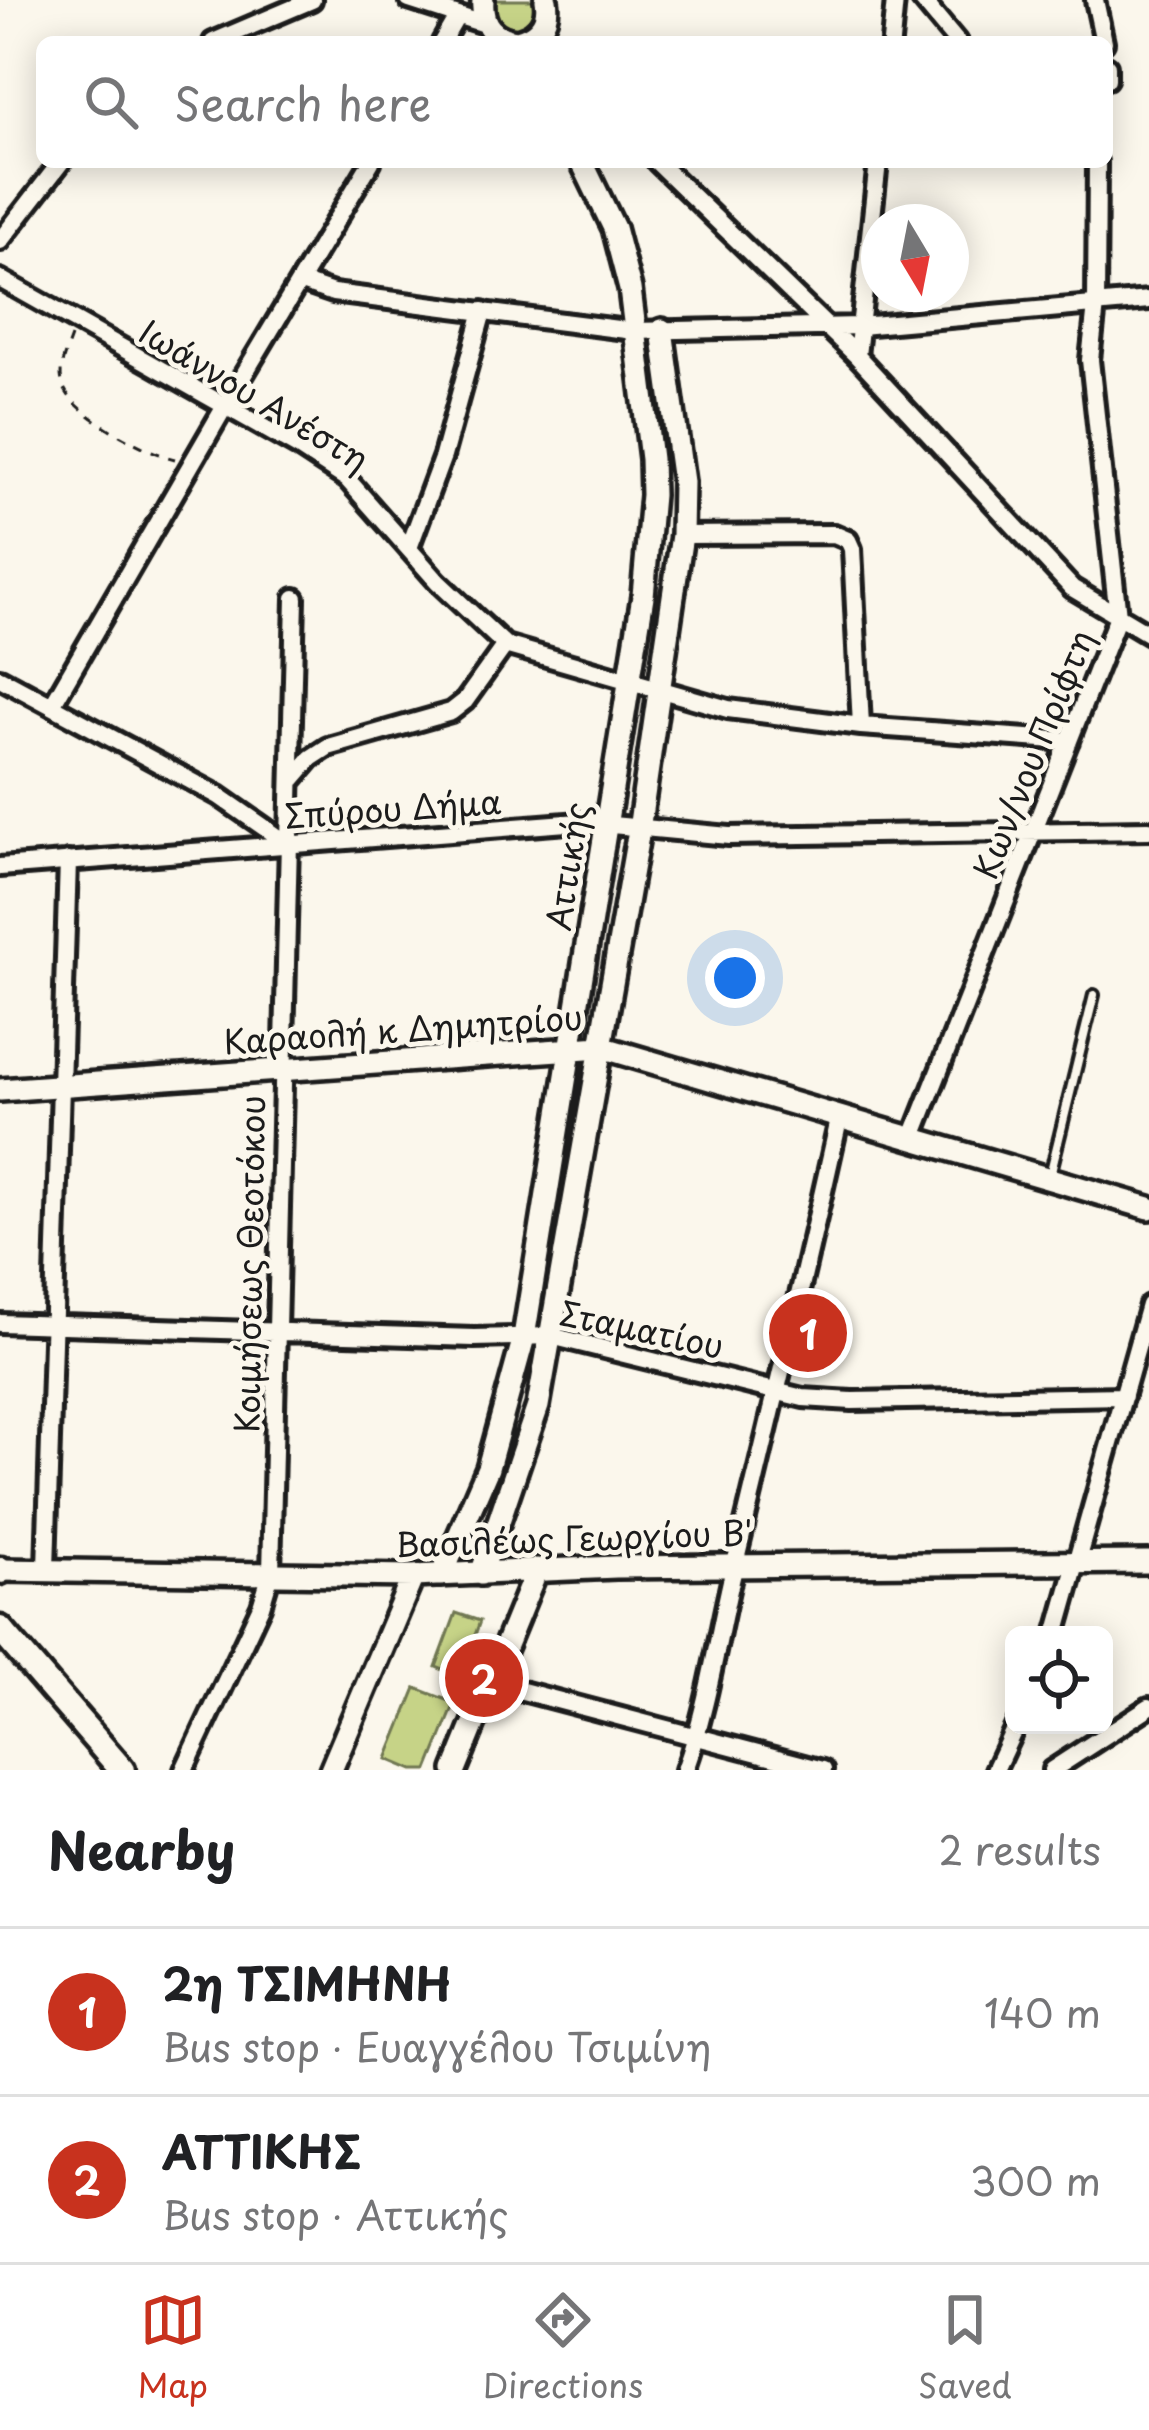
<!DOCTYPE html>
<meta charset="utf-8">
<style>
body{margin:0;font-family:"Playpen Sans",sans-serif;background:#f2f2f2;color:#202124}
.controls{position:absolute;right:36px;bottom:36px;display:grid;overflow:hidden;border-radius:18px;box-shadow:0 6px 30px #0003}
.controls button{width:108px;height:108px;display:grid;place-items:center;padding:0;border:0;border-bottom:3px solid #e0e0e0;background:#fff;color:#202124;font:60px sans-serif}
.compass{position:absolute;left:861px;top:204px;width:108px;height:108px;border-radius:50%;background:#fff;box-shadow:0 6px 30px #0003;rotate:170deg}
.you{position:absolute;left:735px;top:978px;width:42px;height:42px;margin:-30px;border:9px solid #fff;border-radius:50%;background:#1a73e8;box-shadow:0 0 0 18px #1a73e833}
.badge{display:grid;place-items:center;width:78px;height:78px;border-radius:50%;background:#c8321e;color:#fff;font-size:39px;font-weight:700}
.pin{position:absolute;translate:-50% -50%;border:6px solid #fff;box-shadow:0 3px 12px #0006}
.list{margin:0;padding:0;list-style:none}
h2{display:flex;justify-content:space-between;align-items:center;height:156px;margin:0;padding:0 48px;font-size:51px}
h2 small{font-size:39px;font-weight:400;color:#757577}
.list li{display:grid;grid-template-columns:78px 1fr auto;gap:36px;align-items:center;box-sizing:border-box;height:168px;padding:0 48px;border-top:3px solid #e0e0e0}
.list b{display:block;font-size:45px;white-space:nowrap}
.list p{margin:0;font-size:39px;white-space:nowrap;color:#757577}
.list em{font-size:39px;font-style:normal;color:#757577}
.icon{flex:none;width:66px;height:66px;fill:none;stroke:currentColor;stroke-width:2;stroke-linecap:round;stroke-linejoin:round}
.map{position:relative;flex:none;width:1149px;height:1770px;overflow:hidden}
.search{position:absolute;background:#fff;box-shadow:0 6px 30px #0003;left:36px;right:36px;top:36px;height:132px;display:flex;align-items:center;gap:30px;box-sizing:border-box;padding:0 42px;border-radius:18px;color:#757577;font-size:45px}
.sheet{height:492px;background:#fff}
nav{display:flex;justify-content:space-around;align-items:center;box-sizing:border-box;height:168px;border-top:3px solid #e0e0e0;background:#fff;font-size:33px;color:#757577}
nav a{display:grid;justify-items:center;gap:6px}
nav .on{color:#c8321e}
.map>svg:first-child{display:block}
.green{fill:#c6d387;stroke:#717852;stroke-width:3}
.lines{fill:none;stroke-linecap:round;stroke-linejoin:round}
.service-casing{stroke:#1c1c1c;stroke-width:16}
.minor-casing{stroke:#1c1c1c;stroke-width:26}
.tertiary-casing{stroke:#1c1c1c;stroke-width:30}
.primary-casing{stroke:#1c1c1c;stroke-width:33}
.path{stroke:#1c1c1c;stroke-width:3;stroke-dasharray:9 9;stroke-linecap:butt}
.service{stroke:#fbf7ec;stroke-width:8}
.minor{stroke:#fbf7ec;stroke-width:16}
.tertiary{stroke:#fbf7ec;stroke-width:21}
.primary{stroke:#fbf7ec;stroke-width:24}
.labels{text-anchor:middle;dominant-baseline:central;stroke-width:10;stroke-linejoin:round;paint-order:stroke}
.street-label{font-size:33px;fill:#1c1c1c;stroke:#fbf7ec}
</style>
<div class="map">
<svg width="1149" height="1770" viewBox="0 0 1149 1770">
<rect width="100%" height="100%" fill="#fbf7ec"/>
<filter id="ink" filterUnits="userSpaceOnUse"><feTurbulence type="fractalNoise" baseFrequency=".00833" numOctaves="2"/><feDisplacementMap in="SourceGraphic" scale="24" xChannelSelector="R" yChannelSelector="G"/><feConvolveMatrix kernelMatrix="1 2 1 2 8 2 1 2 1" color-interpolation-filters="sRGB"/></filter>
<g filter="url(#ink)">
<path class="green" d="M490,0h49l1,13 -15,19 -25,-2z
M456,1613l24,8 -20,56 -24,-10z
M416,1688l39,15 -27,67h-15l-26,-11z"/>
<g class="lines">
<g class="service-casing">
<path id="service" d="M1050,1175l44,-180"/>
</g>
<g class="minor-casing">
<path id="minor" d="M409,0l78,25
M922,0l35,42
M1095,0l9,42
M213,42l99,-42
M442,42l14,-24
M891,42l4,-42
M1107,66v13
M657,162l200,194 215,232 77,46
M0,241l61,-79
M0,279l298,168 49,32 91,103 67,63 223,64 133,17 208,15
M301,282l32,11 301,38 226,-5 289,-26
M857,356l21,-194
M682,535l152,-1 14,6 4,9 9,177
M409,548l34,-92 40,-145
M0,678l219,118 69,48
M52,705l173,-299 146,-244
M293,779l18,-21 17,-11 123,-35 14,-11 40,-56
M0,867l580,-45 149,14 420,-6
M913,1137l205,-521 -28,-256 6,-55 1,-143
M0,1323l474,15 77,-2 252,62 49,3 272,-5
M46,1568l22,-707
M1056,1635l93,-330
M492,1683l331,87
M184,1770l77,-164 10,-33 24,-975
M685,1770c24,-66 33,-137 50,-206 36,-149 72,-298 105,-449
M995,1770l21,-45
M1052,1770l97,-63"/>
</g>
<g class="tertiary-casing">
<path id="tertiary" d="M483,0c-2,24 10,39 34,41 21,-5 33,-19 29,-41
M0,1090l601,-43 548,161
M0,1570l413,6 203,-9 533,-5
M481,1574l57,-168 101,-576 20,-138 23,-157 1,-53 -21,-152
M442,1575l46,-107 36,-131 119,-741 9,-101 -1,-36 -21,-170 -16,-61 -32,-66
M331,1770l82,-194
M455,1770l82,-201"/>
</g>
<g class="primary-casing">
<path id="primary" d="M0,1571l1,-1
M0,1629l122,141"/>
</g>
<path class="path" d="M71,337c-5,15 -14,32 -8,48 9,29 83,67 112,74"/>
<use href="#service" class="service"/>
<use href="#minor" class="minor"/>
<use href="#tertiary" class="tertiary"/>
<use href="#primary" class="primary"/>
</g>
</g>
<g class="labels">
<g class="street-label">
<text transform="translate(255 394) rotate(31)">Ιωάννου Ανέστη</text>
<text transform="translate(1032 754) rotate(-68)">Κων/νου Πρίφτη</text>
<text transform="translate(393 807) rotate(-4)">Σπύρου Δήμα</text>
<text transform="translate(566 866) rotate(-81)">Αττικής</text>
<text transform="translate(403 1028) rotate(-4)">Καραολή κ Δημητρίου</text>
<text transform="translate(248 1264) rotate(-89)">Κοιμήσεως Θεοτόκου</text>
<text transform="translate(642 1328) rotate(12)">Σταματίου</text>
<text transform="translate(574 1537) rotate(-2)">Βασιλέως Γεωργίου Β'</text>
</g>
</g>
</svg>
<div class="controls">
<button><svg class="icon" aria-label="locate" viewBox="0 0 24 24"><circle cx="12" cy="12" r="6"/><path d="M12 2v4M12 18v4M2 12h4M18 12h4"/></svg></button>
</div>
<svg class="compass" viewBox="-18 -18 36 36"><path d="M0-13l5 13h-10z" fill="#e53935"/><path d="M0 13l5-13h-10z" fill="#757577"/></svg>
<div class="you"></div>
<div class="pin badge" style="left:808px;top:1333px">1</div>
<div class="pin badge" style="left:484px;top:1678px">2</div>
<div class="search"><svg class="icon" aria-label="search" viewBox="0 0 24 24"><circle cx="10" cy="10" r="6"/><path d="M15 15l6 6"/></svg>Search here</div>
</div>
<section class="sheet">
<h2>Nearby<small>2 results</small></h2>
<ul class="list">
<li><span class="badge">1</span><div><b>2η ΤΣΙΜΗΝΗ</b><p>Bus stop · Ευαγγέλου Τσιμίνη</p></div><em>140 m</em></li>
<li><span class="badge">2</span><div><b>ΑΤΤΙΚΗΣ</b><p>Bus stop · Αττικής</p></div><em>300 m</em></li>
</ul>
</section>
<nav>
<a class="on"><svg class="icon" aria-label="map" viewBox="0 0 24 24"><path d="M3 6l6-2 6 2 6-2v14l-6 2-6-2-6 2zM9 4v14M15 6v14"/></svg>Map</a>
<a><svg class="icon" aria-label="directions" viewBox="0 0 24 24"><path d="M12 3l9 9-9 9-9-9zM9 14v-3h6M13 9l2 2-2 2"/></svg>Directions</a>
<a><svg class="icon" aria-label="saved" viewBox="0 0 24 24"><path d="M7 4h10v16l-5-4-5 4z"/></svg>Saved</a>
</nav>
